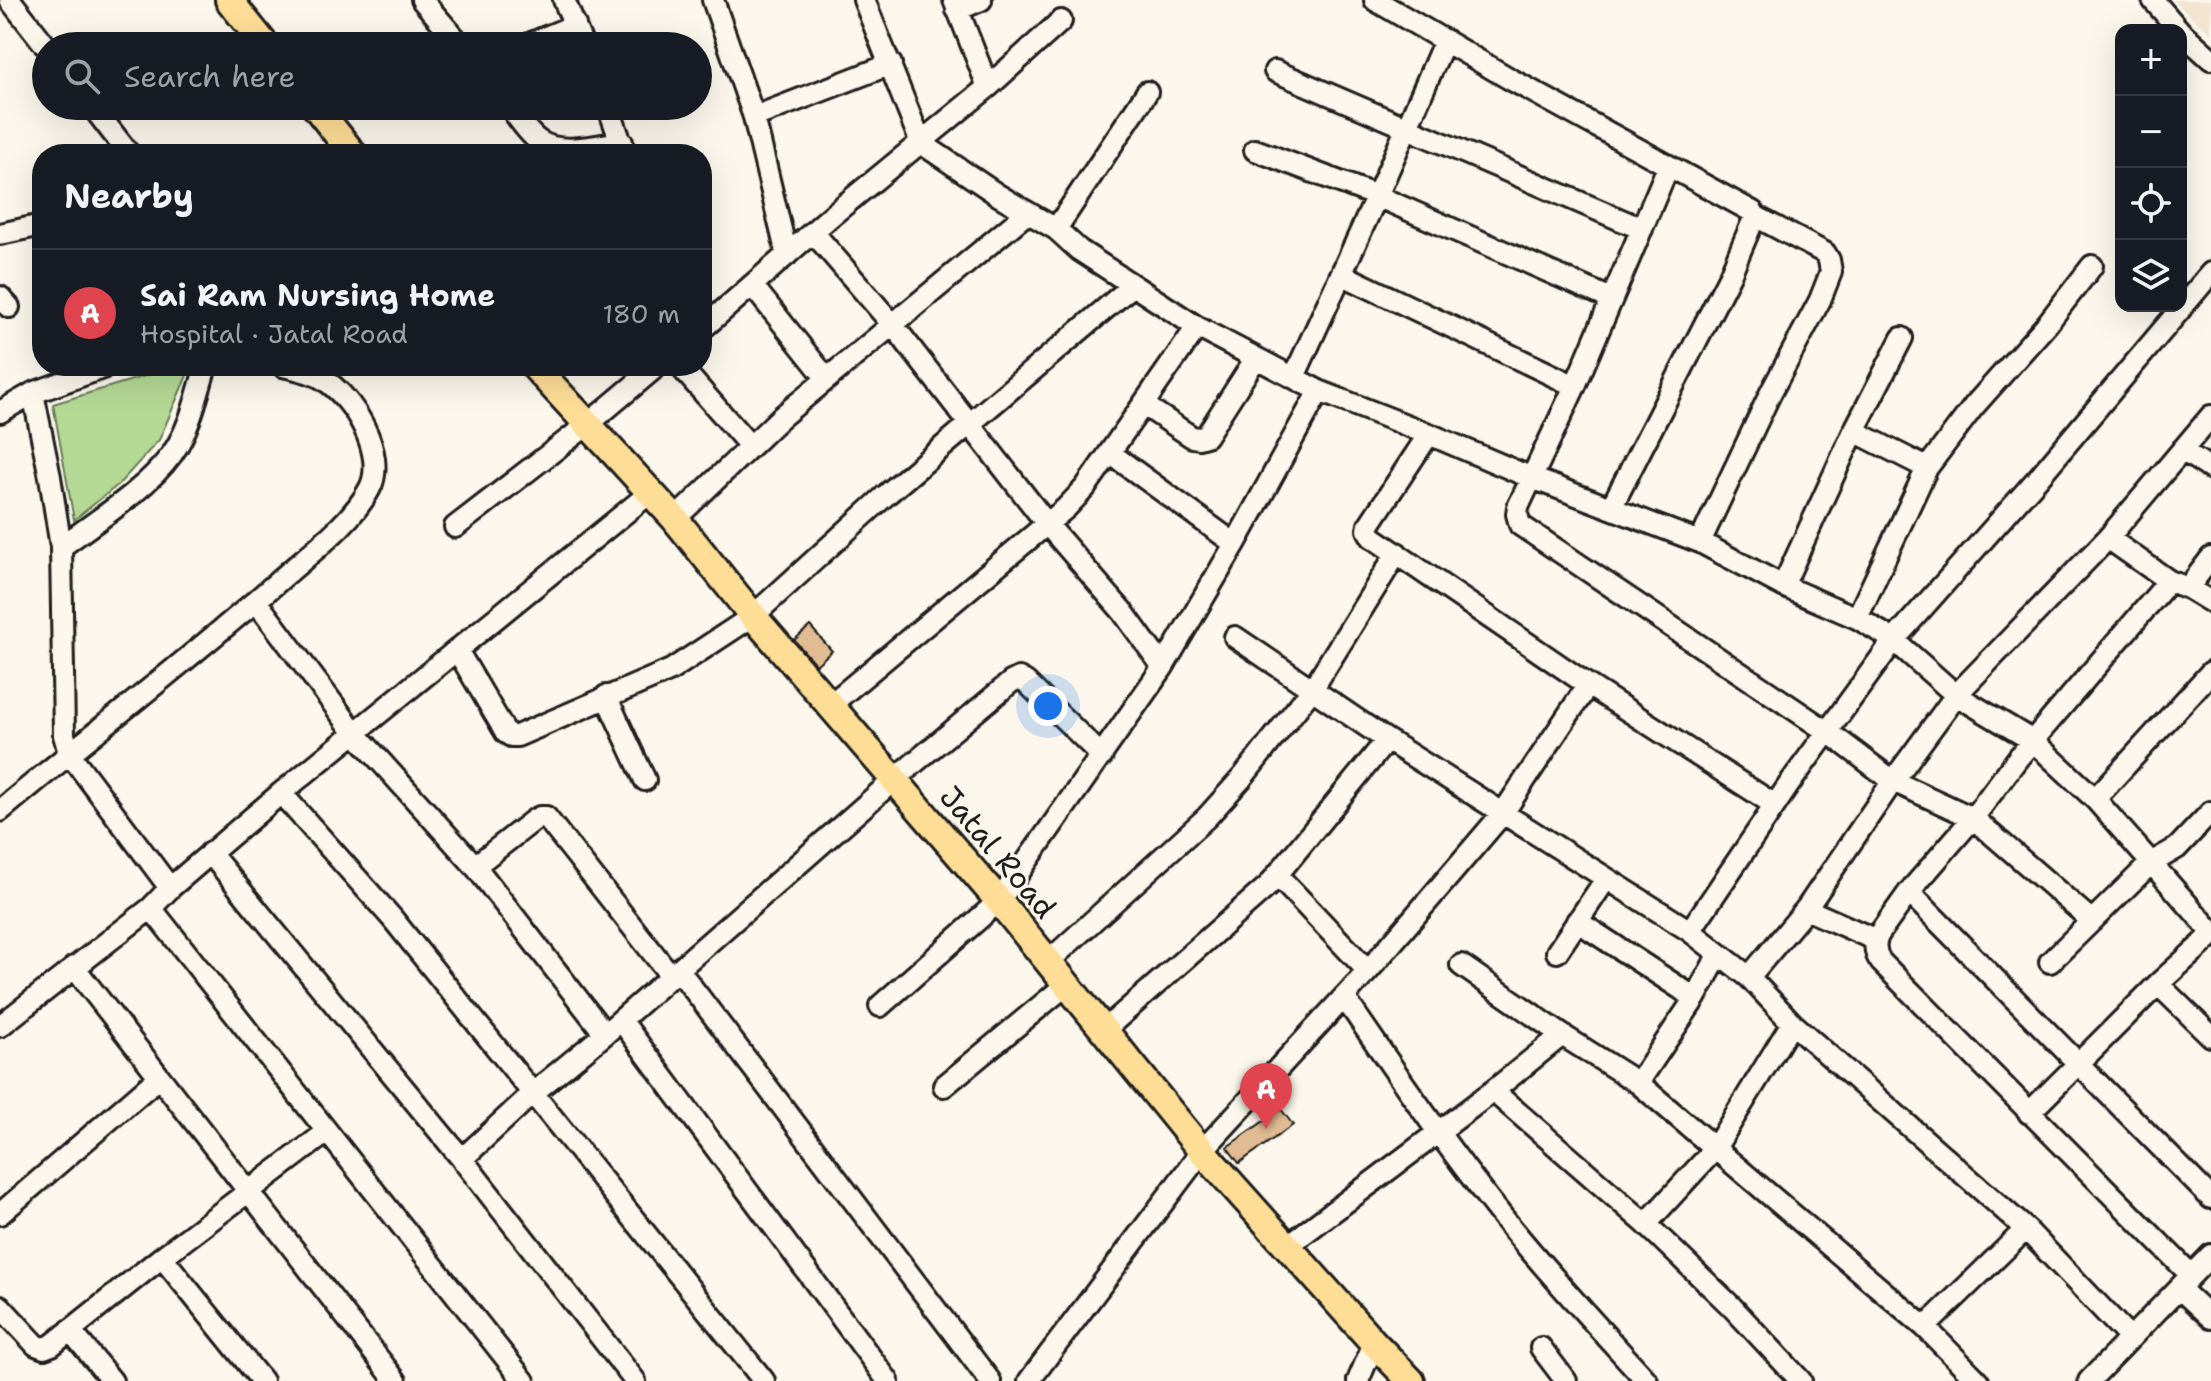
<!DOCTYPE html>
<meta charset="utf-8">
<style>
body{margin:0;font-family:"Shantell Sans",sans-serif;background:#20242c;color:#f1f3f6}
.controls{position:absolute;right:24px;top:24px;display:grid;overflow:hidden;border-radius:16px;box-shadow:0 8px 32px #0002}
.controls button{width:72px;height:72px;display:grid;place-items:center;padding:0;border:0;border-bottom:2px solid #363941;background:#171b24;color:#f1f3f6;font:40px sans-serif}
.you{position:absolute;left:1048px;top:706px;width:28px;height:28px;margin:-20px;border:6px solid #fff;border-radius:50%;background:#1a73e8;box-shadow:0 0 0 12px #1a73e833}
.badge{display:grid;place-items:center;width:52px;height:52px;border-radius:50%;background:#db2777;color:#fff;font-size:26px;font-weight:700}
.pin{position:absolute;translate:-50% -66px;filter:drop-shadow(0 2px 4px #0008)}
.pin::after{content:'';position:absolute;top:42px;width:28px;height:24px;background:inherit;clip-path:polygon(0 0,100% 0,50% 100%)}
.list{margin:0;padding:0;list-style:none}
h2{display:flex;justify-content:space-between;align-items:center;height:104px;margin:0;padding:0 32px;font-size:34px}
h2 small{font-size:26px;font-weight:400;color:#9ea1a6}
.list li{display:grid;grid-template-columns:52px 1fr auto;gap:24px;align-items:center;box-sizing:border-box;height:128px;padding:0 32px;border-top:2px solid #363941}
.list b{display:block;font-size:30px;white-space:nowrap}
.list p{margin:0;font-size:26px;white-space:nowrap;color:#9ea1a6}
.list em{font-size:26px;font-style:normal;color:#9ea1a6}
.icon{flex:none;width:44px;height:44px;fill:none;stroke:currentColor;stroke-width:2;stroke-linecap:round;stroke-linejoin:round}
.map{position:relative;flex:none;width:2211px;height:1381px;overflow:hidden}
.search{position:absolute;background:#171b24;box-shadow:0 8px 32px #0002;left:32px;top:32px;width:680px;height:88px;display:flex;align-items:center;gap:20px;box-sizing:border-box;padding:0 28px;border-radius:44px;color:#9ea1a6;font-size:30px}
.panel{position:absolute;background:#171b24;box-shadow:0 8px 32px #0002;left:32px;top:144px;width:680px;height:232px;border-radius:32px}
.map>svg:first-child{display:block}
.built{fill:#f3e5d1}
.green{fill:#b4d994;stroke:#687a58;stroke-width:2}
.building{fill:#e1bc92;stroke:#1c1c1c;stroke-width:2}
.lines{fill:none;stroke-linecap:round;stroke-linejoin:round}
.minor-casing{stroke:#1c1c1c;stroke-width:26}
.major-casing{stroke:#1c1c1c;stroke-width:32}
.minor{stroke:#fbf7ec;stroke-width:20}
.major{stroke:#fedd96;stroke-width:26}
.labels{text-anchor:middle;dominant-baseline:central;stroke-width:6;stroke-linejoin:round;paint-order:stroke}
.street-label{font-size:30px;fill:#1c1c1c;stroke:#fbf7ec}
</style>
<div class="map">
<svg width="2211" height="1381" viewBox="0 0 2211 1381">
<rect width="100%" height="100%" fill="#fbf7ec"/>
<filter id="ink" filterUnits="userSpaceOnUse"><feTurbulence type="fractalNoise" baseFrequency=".0125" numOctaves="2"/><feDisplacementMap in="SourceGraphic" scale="16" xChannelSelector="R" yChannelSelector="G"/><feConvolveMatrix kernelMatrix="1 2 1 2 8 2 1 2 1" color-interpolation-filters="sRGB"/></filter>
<g filter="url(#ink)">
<path class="built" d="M2173,0h38v34z"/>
<path class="green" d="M178,366h13l-32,74 -40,44 -45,36 -21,-116z"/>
<path class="building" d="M810,626l22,25 -16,14 -22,-25z
M1281,1109l12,16 -54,38 -12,-16z"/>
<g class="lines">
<g class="minor-casing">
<path id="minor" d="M10,0l36,46
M422,0l40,46
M564,0l19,46
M713,0l41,117 33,138
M864,0l57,143 77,52 58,34 23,21 118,77 122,64 110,43 103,44 168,64 83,44 74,32 37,22 62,55 77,46 62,58 116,132
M954,0l34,87
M1375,0l135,79 243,133 2,4 -25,59 -119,233
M2153,0l26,30
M957,10l24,-10
M2181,32l30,27
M524,46l51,-21
M1275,71l367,158
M92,106l37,48
M509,106c9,11 18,27 30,35 21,15 59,4 83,1
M608,106l16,45
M754,117l137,-53
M1255,150l122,46 234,103
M1668,167l-93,219 -57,121 -1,7 3,11 308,207 65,49 80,37 119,103
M1056,229l91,-137
M813,232l80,93 154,199 76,88 40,55
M0,234l42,-9
M1341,274l234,112
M752,285l75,94
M0,297l9,10
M702,329l129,-113 157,-129 73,-66
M680,366l70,80
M1294,377l83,-181 68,-156
M33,393l17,84 11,70 3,188 5,18 101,135
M1144,405l48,32 7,1 7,-2 50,-78
M0,412l33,-19 75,-27
M1854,431l73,37
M1429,434l-60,91 -1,5 4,7 216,148 187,120
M2182,450l29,19
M1110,453l125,91
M675,519l105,-101 247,-205
M455,527l132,-102 70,-59
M2108,538l61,43 19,7 23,14
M1700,542l71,-150 49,-92 11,-28 -2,-12 -4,-7 -70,-37
M61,547c36,-27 85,-57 111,-93 18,-25 25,-59 34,-88
M2169,581l-151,177 -45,60 -64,74 -30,42c-5,9 -5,19 2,28l310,313
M1783,586l71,-155 48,-93
M2188,588l23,-30
M256,601l99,132 120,133 130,168
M1857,618l70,-150 47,-62 73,-82 45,-58
M1235,637l152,103 303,191 59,46 43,46 234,206 104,109
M457,650l49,83 5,3h6l154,-66 82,-54 133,-121 246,-209
M606,696l39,84
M830,705l236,-197 19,-20 112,-161
M281,793l111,125 372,463
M2095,799l116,-127
M0,811c93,-78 190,-152 281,-232 29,-26 71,-56 89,-91 17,-34 -17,-91 -47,-109 -11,-7 -27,-10 -40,-13
M210,853l252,306 173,222
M475,866l59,-46 6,-3h6l125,159
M1277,875l91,96
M1909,892l302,306
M151,908l373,473
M1806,909l70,31
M1577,921l118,77
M1690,931l100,-148 104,-143 144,-162 173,-205
M1557,952l49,-73
M1048,962l159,-145 35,-39 71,-90 84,-135
M2050,962l101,-99 26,-15 34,-36
M1461,965l101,70 76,48 287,244 101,-98
M74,967l322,414
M678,969l312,412
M1749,977l57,-68 87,-128 63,-86 152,-157 103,-122
M2158,984l53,52
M1344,997c52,76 104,152 161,223 45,56 94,108 142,161
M880,1006l119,-105 164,-234 72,-123 84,-153
M621,1020l267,361
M0,1026l151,-118 19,-20 111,-95 370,-301
M1103,1031l165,-145 119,-146
M1638,1083l57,-85 24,-44
M944,1086l122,-101
M1493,1091l153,133 86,83 69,74
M2029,1113l129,-129 53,-48
M462,1159l71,-66 72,-59 290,-255 116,-97 8,-4 7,4 76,74
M0,1214l158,-136
M1646,1224l68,-74 78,-127
M1286,1247l207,-156 69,-56
M162,1257l100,124
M2179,1288l32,30
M0,1306l36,39 8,3 8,-3 110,-88 165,-125
M1925,1327l53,54
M70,1330l42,51
M1541,1348l25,33
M1029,1381l173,-230 166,-180 135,-158 85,-128
M1358,1381l16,-38
M2089,1381l122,-126"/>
</g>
<g class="major-casing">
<path id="major" d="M229,0l37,46
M315,106l38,48
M534,366l141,153 78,97 246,285 203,250 172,192 37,38"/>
</g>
<use href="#minor" class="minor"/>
<use href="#major" class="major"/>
</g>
</g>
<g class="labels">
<g class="street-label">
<text transform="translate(998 852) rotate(50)">Jatal Road</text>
</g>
</g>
</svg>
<div class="controls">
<button>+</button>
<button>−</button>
<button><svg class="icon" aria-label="locate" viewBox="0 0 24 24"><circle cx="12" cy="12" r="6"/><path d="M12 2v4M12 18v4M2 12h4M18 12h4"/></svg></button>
<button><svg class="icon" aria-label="layers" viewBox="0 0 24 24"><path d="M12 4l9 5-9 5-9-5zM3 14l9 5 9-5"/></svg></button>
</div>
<div class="you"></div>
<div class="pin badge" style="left:1266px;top:1129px;background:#e0444e">A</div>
<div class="search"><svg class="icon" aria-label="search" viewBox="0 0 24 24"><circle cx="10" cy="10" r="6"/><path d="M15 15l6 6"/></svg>Search here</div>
<section class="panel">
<h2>Nearby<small></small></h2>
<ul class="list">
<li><span class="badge" style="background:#e0444e">A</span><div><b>Sai Ram Nursing Home</b><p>Hospital · Jatal Road</p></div><em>180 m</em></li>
</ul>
</section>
</div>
